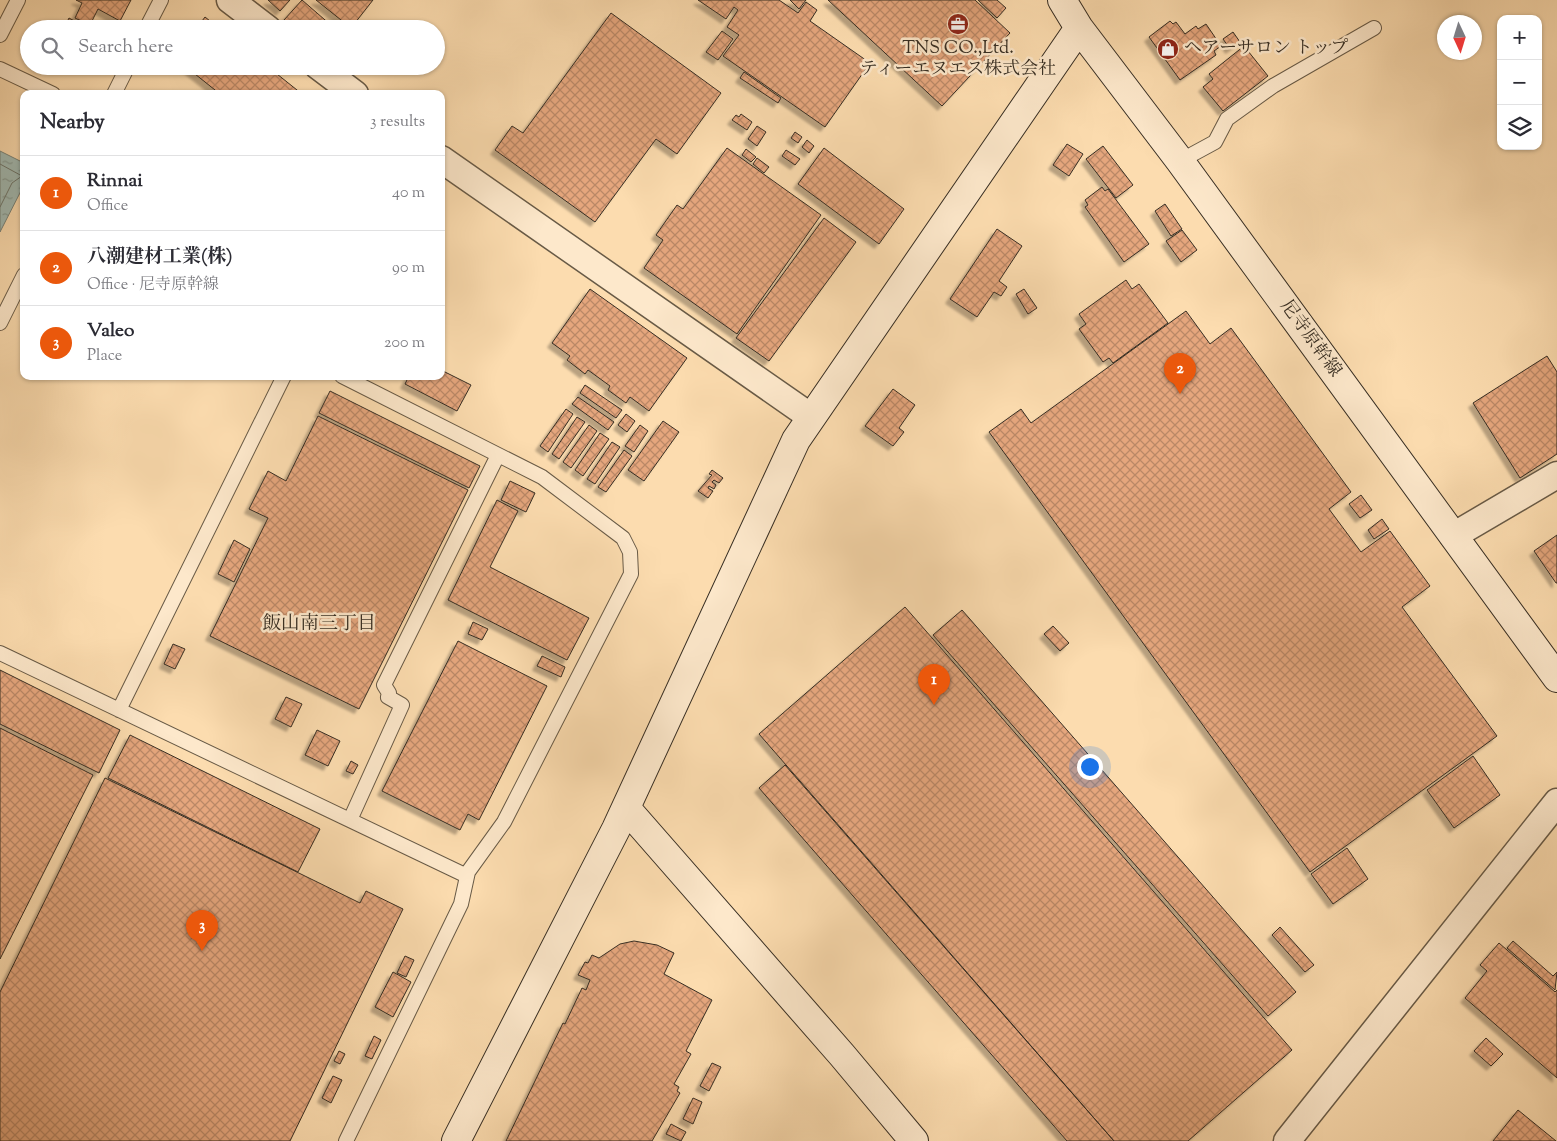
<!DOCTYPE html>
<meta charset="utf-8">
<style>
body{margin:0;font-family:"Sorts Mill Goudy","Noto Serif JP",serif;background:#f2f2f3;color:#2b2b33}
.controls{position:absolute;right:15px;top:15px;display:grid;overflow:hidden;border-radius:10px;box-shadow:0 1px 4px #0004}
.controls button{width:45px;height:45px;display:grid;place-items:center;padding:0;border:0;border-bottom:1px solid #e1e1e2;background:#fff;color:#2b2b33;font:25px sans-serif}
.compass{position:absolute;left:1437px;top:15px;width:45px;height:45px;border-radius:50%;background:#fff;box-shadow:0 1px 4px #0004;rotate:176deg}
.you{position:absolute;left:1089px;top:766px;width:18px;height:18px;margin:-12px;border:4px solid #fff;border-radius:50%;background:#1a73e8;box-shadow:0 0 0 8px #1a73e833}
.badge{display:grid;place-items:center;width:32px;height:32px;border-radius:50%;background:#ea580c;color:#fff;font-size:16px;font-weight:700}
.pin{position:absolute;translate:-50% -41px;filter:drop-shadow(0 1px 2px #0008)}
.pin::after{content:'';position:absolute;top:26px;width:18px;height:15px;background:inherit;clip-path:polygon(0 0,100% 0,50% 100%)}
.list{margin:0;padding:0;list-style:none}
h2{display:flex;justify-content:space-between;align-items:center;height:65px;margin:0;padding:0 20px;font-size:21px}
h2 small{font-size:16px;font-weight:400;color:#7c7c81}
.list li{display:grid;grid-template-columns:32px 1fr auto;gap:15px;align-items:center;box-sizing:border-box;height:75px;padding:0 20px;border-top:1px solid #e1e1e2}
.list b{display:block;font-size:19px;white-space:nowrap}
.list p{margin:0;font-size:16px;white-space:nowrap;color:#7c7c81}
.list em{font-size:16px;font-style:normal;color:#7c7c81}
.icon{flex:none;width:28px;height:28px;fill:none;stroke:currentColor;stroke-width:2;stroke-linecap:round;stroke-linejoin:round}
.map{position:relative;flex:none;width:1557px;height:1141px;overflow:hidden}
.search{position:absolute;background:#fff;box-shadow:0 1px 4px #0004;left:20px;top:20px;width:425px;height:55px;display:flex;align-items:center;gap:12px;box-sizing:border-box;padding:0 18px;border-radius:28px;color:#7c7c81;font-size:19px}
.panel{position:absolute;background:#fff;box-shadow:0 1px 4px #0004;left:20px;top:90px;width:425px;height:290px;border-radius:10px}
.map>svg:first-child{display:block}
.water{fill:url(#water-ripples);stroke:#778279}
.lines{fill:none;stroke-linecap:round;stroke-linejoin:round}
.shore{stroke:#6c746b;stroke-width:1}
.building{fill:url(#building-cross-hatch);stroke:#372e23;filter:url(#shadow)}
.lane-casing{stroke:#685a46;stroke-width:16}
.street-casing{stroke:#685a46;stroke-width:29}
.secondary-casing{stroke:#372e23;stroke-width:30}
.lane{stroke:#fde8cb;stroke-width:14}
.street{stroke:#fde8cb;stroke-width:26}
.secondary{stroke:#fde8cb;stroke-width:28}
.labels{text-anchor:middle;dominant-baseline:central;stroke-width:5;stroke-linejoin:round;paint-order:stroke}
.poi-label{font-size:18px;fill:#372e23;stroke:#fde8cb}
.street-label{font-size:18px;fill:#372e23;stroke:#fde8cb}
.neighbourhood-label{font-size:19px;fill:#372e23;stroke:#fde8cb}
</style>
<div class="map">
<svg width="1557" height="1141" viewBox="0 0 1557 1141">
<defs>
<pattern id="water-ripples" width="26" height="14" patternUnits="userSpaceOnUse" patternTransform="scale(1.25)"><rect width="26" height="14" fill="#a1bab3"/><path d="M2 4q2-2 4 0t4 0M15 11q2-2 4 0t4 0" fill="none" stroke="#849891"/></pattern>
<pattern id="building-cross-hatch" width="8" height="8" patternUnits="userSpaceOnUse" patternTransform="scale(1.25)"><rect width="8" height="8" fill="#e5a67d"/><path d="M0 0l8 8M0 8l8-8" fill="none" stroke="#ba8866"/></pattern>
<filter id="shadow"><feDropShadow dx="-4.5" dy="4.5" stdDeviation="1" flood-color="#0004"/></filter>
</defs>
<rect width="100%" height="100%" fill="#fcdcaf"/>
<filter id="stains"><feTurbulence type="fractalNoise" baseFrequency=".004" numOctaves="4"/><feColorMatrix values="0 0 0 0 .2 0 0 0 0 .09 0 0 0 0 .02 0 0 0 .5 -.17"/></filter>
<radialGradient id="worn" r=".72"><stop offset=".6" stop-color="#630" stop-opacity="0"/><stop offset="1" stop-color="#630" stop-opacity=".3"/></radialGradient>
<path class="water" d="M0,151l24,12v22l-24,47z"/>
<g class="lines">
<path class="shore" d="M0,164l22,12 -10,7 -12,24"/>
</g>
<path class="building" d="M76,0h55l-11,21 -22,-12 -8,16 -15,-7 7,-15z
M268,0h22l-10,11z
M302,0l30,26 -3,3h-36l-9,-9z
M316,0h57l-22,28z
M698,0h81l19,13 8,-11 11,8 -7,11 60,42 -45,64 -102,-71 16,-21 -12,-8 11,-17 -4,-3 -8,12z
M790,0h16l-7,9z
M828,0h147l35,33 -68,73z
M978,0h19l9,8 -9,10z
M611,13l110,80 -44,61 -21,-15 -61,83 -100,-72 17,-24 11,7z
M205,17l15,12h-24z
M69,18l20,11 -32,-1 4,-7 5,3z
M1170,21l3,3 3,-2 9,12 11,-8 2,3 8,-5 15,22 -7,5 2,4 -36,25 -31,-43z
M722,31l11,8 -15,21 -12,-8z
M1233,32l7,10 -10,7 -7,-10z
M1244,46l24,30 -45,35 -20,-24 10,-8 -4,-5z
M185,66h82l35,28h-82z
M744,72l37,26 -3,5 -38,-25z
M741,114l11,8 -5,8 -15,-10 4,-5 3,2z
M757,126l9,6 -9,14 -9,-7z
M795,132l7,5 -4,6 -7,-5z
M807,140l7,6 -5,7 -7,-6z
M1067,144l16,10 -14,22 -16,-11z
M1103,146l30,39 -17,13 -30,-39z
M727,148l94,67 -84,119 -93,-66 19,-28 -7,-5 21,-30 6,4z
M824,148l80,61 -25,35 -81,-60z
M746,149l10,8 -5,5 -9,-7z
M786,150l14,9 -5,6 -13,-9z
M757,158l12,9 -5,6 -11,-9z
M1102,187l3,4 3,-2 41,55 -25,18 -39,-55 3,-2 -3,-5z
M1165,204l17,25 -11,7 -16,-25z
M824,218l32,24 -87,119 -33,-23z
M997,229l25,17 -23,35 8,6 -6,9 -7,-4 -17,25 -27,-18z
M1182,230l15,20 -16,12 -15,-21z
M1126,280l6,9 7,-5 29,39 -55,40 -4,-5 -6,4 -24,-33 7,-5 -7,-10z
M590,289l97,69 -38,53 -19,-14 -4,6 -18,-13 2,-4 -22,-16 -3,4 -18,-14 3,-4 -18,-13z
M1024,289l13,19 -9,6 -12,-20z
M1186,311l24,33 21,-16 120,164 -22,17 32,43 29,-21 40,55 -28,21 95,129 -187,136 -321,-440 32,-23 10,14z
M1547,356l10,16v82l-37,24 -47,-75z
M441,370l30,15 -14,26 -52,-27 4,-8h32z
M585,385l37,25 -6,8 -36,-25z
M893,389l22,16 -16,23 5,4 -11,14 -28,-20z
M330,391l150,75 -11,22 -150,-75z
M578,397l36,25 -6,8 -36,-26z
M566,409l7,5 -25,38 -8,-6z
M626,414l9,7 -8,11 -9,-7z
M318,416l150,74 -109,219 -149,-73 58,-118 -19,-9 19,-38 18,10z
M577,417l8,5 -26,37 -7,-5z
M663,421l16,11 -35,49 -16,-11z
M589,425l8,6 -26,37 -8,-6z
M640,425l8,6 -14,21 -9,-6z
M600,433l9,6 -26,37 -8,-6z
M612,442l8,5 -25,37 -8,-5z
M624,450l8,6 -26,36 -8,-5z
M712,470l11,8 -4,5 -5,-3 -2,2 4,3 -2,4 -5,-3 -1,2 5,3 -5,7 -10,-7 14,-16 -3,-1z
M510,481l25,12 -9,19 -25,-12z
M1361,495l11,15 -12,8 -11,-14z
M497,500l21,11 -28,56 99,51 -22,42 -119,-60z
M1382,519l7,10 -15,10 -6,-9z
M1557,535v48h-1l-22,-32z
M234,540l16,9 -16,33 -16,-8z
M905,607l387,443 -104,91h-74l-355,-407z
M962,610l334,382 -28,24 -335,-381z
M473,622l15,7 -6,11 -14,-6z
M1053,626l16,17 -9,8 -16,-17z
M458,641l89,45 -68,134 -11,-6 -8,16 -78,-39z
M173,644l12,5 -10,20 -11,-5z
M542,656l23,11 -4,10 -24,-11z
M0,670l120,60 -21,43 -99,-49z
M286,697l16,7 -11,23 -16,-8z
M0,728l93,47 -93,184z
M317,730l23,11 -12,25 -23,-11z
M130,735l190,94 -22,43 -190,-94z
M1473,756l27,39 -46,33 -27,-38z
M351,761l7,4 -5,9 -7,-3z
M785,765l97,111 232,265h-47l-180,-206 -128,-147z
M105,778l255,125 6,-12 37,18 -113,232h-290v-149z
M1347,848l21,31 -35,25 -22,-30z
M1280,927l34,38 -9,7 -33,-37z
M634,941l23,4 17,8 -10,21 48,26 -26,51 5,3 -17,30 5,3 -2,4 3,2 -28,48h-146l57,-118 2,1 17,-36 4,2 4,-10 -12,-5 7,-13 3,1 4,-8 7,3 21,-14z
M1513,941l40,35 4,-4 -2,18 -48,-42z
M1499,943l56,49 2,-2v88l-92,-80 22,-27 -7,-6z
M405,956l9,4 -8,17 -9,-4z
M393,972l18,10 -18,35 -18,-10z
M374,1036l7,4 -9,19 -7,-3z
M1486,1038l17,16 -12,12 -17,-15z
M339,1051l6,3 -5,10 -6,-3z
M712,1063l9,4 -12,24 -9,-5z
M333,1076l9,4 -11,23 -9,-5z
M693,1098l9,4 -9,22 -10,-5z
M1518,1110l38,31h-63z
M671,1124l15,8 -5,9 -15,-7z"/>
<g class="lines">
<g class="lane-casing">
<path id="lane" d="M146,29l15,-29
M0,35l18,-35
M0,69l53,25
M114,94l14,-28
M1180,161l35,-19 12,-23 46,-33 101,-58
M0,323l24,-48
M342,376l200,101 81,61 7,14 1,22 -127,248 -36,50 -7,32 -115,237
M0,653l467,223
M119,710l165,-334
M350,820l52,-115 -14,-8 1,-4 -5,-8 114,-230"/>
</g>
<g class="street-casing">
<path id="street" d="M230,0l38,29
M318,66l37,28
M441,159l370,258
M1453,536l104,-61
M1287,1141l270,-339"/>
</g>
<g class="secondary-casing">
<path id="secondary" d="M1062,0l17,28 101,133 377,517
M626,808l216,247 72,86
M456,1141l160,-312 180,-389 283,-412"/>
</g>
<use href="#lane" class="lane"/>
<use href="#street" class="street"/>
<use href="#secondary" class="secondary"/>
</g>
<defs>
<g id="office-disc" transform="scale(1.125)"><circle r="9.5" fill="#8f2418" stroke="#fde8cb"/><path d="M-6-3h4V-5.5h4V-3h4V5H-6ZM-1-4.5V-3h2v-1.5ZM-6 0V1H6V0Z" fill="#fff"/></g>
<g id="shop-disc" transform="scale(1.125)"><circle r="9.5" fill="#8f2418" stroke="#fde8cb"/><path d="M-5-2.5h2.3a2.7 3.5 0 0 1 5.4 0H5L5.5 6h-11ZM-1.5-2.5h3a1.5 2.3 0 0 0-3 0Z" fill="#fff"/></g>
</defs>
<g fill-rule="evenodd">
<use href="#office-disc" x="958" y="24"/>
<use href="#shop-disc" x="1168" y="49"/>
</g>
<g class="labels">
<g class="poi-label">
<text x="958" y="49">TNS CO.,Ltd.<tspan x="958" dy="21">ティーエヌエス株式会社</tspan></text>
<text x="1184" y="49" text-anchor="start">ヘアーサロン トップ</text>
</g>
<g class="street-label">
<text transform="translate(1310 339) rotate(54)">尼寺原幹線</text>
</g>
<g class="neighbourhood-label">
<text x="319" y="624">飯山南三丁目</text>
</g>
</g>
<rect width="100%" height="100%" filter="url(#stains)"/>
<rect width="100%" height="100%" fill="url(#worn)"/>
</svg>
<div class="controls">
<button>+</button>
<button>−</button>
<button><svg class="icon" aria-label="layers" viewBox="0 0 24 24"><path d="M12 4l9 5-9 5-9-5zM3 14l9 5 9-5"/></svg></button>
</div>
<svg class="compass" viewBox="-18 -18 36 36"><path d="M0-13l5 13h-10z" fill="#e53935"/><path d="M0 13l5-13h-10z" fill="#7c7c81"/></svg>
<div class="you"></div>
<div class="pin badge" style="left:934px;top:705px">1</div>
<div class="pin badge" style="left:1180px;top:394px">2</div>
<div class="pin badge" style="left:202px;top:951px">3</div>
<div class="search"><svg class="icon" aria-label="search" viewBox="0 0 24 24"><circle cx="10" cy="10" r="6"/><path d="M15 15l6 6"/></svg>Search here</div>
<section class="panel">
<h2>Nearby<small>3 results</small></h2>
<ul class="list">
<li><span class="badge">1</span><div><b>Rinnai</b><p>Office</p></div><em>40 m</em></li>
<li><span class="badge">2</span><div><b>八潮建材工業(株)</b><p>Office · 尼寺原幹線</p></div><em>90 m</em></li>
<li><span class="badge">3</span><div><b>Valeo</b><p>Place</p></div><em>200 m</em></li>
</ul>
</section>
</div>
